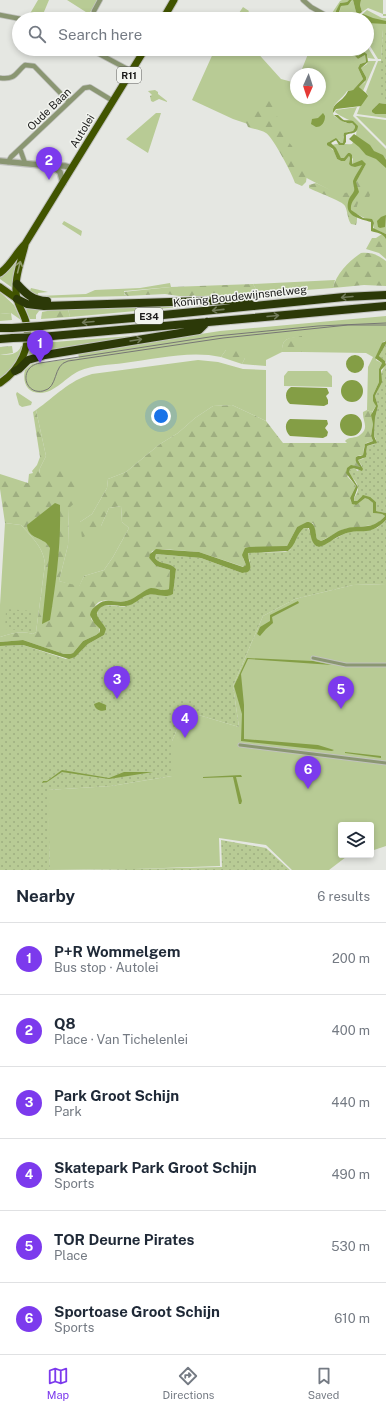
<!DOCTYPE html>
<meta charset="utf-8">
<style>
body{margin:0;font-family:"Public Sans",sans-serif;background:#f2f2f3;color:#1f2937}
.controls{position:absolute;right:12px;bottom:12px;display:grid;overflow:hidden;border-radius:4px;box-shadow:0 2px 6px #0003}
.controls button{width:36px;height:36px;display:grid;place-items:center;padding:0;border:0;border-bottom:1px solid #e0e1e3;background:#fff;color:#1f2937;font:20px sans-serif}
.compass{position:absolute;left:290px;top:68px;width:36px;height:36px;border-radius:50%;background:#fff;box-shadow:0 2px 6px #0003;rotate:183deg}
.you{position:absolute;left:161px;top:416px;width:14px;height:14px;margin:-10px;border:3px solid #fff;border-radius:50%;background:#1a73e8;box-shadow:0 0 0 6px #1a73e833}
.badge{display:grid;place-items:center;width:26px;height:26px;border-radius:50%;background:#7c3aed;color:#fff;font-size:13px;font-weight:700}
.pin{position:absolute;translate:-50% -33px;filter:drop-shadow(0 1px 2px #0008)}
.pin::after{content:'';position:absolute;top:21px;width:14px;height:12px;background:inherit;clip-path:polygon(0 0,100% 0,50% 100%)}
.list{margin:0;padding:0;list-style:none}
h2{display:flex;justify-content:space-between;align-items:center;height:52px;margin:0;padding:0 16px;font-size:17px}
h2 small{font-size:13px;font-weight:400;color:#747a83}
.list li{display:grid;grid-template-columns:26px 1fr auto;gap:12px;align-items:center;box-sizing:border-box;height:72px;padding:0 16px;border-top:1px solid #e0e1e3}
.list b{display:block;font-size:15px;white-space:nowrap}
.list p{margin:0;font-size:13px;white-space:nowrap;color:#747a83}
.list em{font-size:13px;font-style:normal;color:#747a83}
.icon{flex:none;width:22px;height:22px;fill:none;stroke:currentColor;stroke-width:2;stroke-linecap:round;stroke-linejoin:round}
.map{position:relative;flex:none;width:386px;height:870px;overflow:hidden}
.search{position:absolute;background:#fff;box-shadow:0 2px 6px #0003;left:12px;right:12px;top:12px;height:44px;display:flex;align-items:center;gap:10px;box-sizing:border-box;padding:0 14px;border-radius:22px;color:#747a83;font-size:15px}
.sheet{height:484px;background:#fff}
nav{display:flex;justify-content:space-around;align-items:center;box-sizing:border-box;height:56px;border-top:1px solid #e0e1e3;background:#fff;font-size:11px;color:#747a83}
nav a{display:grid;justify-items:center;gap:2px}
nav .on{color:#7c3aed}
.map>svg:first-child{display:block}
.grass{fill:#b8cb95}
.forest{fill:url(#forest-firs)}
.park{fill:url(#park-dots)}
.water{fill:#849e45}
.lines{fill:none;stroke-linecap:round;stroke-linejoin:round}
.pedestrian-casing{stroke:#c1c2be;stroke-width:5}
.minor-casing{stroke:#c1c2be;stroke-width:6}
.tertiary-casing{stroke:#c1c2be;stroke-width:8}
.primary-casing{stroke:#c1c2be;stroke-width:9}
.motorway-casing{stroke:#c1c2be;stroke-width:10}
.pedestrian{stroke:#8a9672;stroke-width:3}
.minor{stroke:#8a9672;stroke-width:4.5}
.tertiary{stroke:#8a9672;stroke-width:5.5}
.primary{stroke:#415400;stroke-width:7}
.motorway{stroke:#2c3908;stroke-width:8}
.tram{stroke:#777775;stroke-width:1}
.motorway-bridge-casing{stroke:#c1c2be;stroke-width:10;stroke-linecap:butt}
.motorway-bridge{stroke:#2c3908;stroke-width:8}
.oneway{stroke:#919c6c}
.oneway2{stroke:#717a59}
.labels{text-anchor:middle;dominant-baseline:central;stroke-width:3;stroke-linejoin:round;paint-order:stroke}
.shield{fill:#f2f4ef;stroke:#5c5c5a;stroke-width:1}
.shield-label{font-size:10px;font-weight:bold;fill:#1b1b1a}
.street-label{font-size:11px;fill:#1b1b1a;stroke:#f2f4ef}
</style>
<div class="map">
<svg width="386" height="870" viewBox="0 0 386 870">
<defs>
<pattern id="forest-firs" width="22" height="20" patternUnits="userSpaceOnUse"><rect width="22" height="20" fill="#b8cb95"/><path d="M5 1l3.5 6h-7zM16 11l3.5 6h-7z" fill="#9eae80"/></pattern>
<pattern id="park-dots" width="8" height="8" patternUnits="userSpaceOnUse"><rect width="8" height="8" fill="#b8cb95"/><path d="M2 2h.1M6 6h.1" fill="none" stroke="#9eae80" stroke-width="1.8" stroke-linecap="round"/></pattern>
</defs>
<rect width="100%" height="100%" fill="#e5e7e2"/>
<path class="grass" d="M38,0h11l-8,19h-7l-6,-2z
M67,0h31l-9,14z
M342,0h7l-2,2 -7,1 -5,15 -5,-2 10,-15z
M352,0h1l4,16 -4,3 -15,-1 3,-12 10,-4z
M361,0h22v14h3v2h-3v-2l-15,-6 -6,4 -2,-7z
M243,7l6,4 -5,8h-9z
M367,10l15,8h4v11h-3l-2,30h-3l-11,-18v-22h-10z
M367,46l8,13 -7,-1 -1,-4 -5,-1 -4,3 -6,-7h15z
M215,49h39l27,30 15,4v15h24v-24h-20l10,-25h38l10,10 7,-4 1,7 -6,2 -2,4 5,11 -10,11 -6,1c-5,9 -18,13 -13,25l12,7h6l3,3v3l-2,2 -6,1 -4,5v6h-2l-2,-3 -9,1 -3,3 7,7 3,8 4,2h4l4,-5 1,2 -1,6 14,1 -10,17 -3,15 -13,-3 -36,-19 -29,-43 -39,-13 -41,-19z
M368,61h8l-13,30 -4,-4 6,-5 1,-5 -5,-9 6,-4z
M378,61h3v38h5v5l-7,-1 -7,7 3,4h11v4l-29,-4 3,-8 8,-11 -2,-3z
M357,107l-4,9 33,33v85l-12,-5v-6l-19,-10 4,-37 7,-12h-14l1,-5 -5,-6 -4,6 -3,-1 -9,-13c7,-3 13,0 20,-1l4,-8 1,-10c-6,-7 -15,-8 -22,-14l1,-2z
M156,113h5l-13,40 -22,-14z
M357,116l29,4v26l-30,-30z
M64,221l18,10 -1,5 -19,-12z
M16,260l1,1 -3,28 -14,-10v-3z
M335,280l-2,8 -81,6 5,-3 -4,-7z
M170,283l1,4 -47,4v3l3,2 -83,2 -10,-2 -5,-3 2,-5 17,4 -10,1v3l48,-2 9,-4 45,-2z
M0,292l14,13 7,15 -10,-7 -11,1z
M177,306l2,1 -109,10 -2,-8z
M28,307l17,2 1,1 -7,1 -3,4v4h-6l-4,-9z
M386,316v25h-2l-7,13 -1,6 6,3 -3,6v13l-6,13 3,11 -4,6 -5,-2 1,-43 5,-10 -7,-4 -64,-1v-15c-13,1 -20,0 -20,15l-16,8v6l-24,-2 3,-6 -19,-8 -5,7c-30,-7 -66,2 -97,6 -14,2 -31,2 -45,8 -13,6 -24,22 -39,22 -13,0 -18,-11 -15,-23l7,-6 47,-6 -1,-5 142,-22z
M157,334l-114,18 -5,-8h3v-1z
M31,345h6v3l5,4 -10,4 -3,-2z
M21,346h2c-4,14 -12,24 -23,32v-23c8,0 18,0 21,-9z
M198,360l20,2 25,7 23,1v51l-34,-16 -19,1 -18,12 -17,15 -18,11 -34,28 -18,7 -1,9 -15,26 -12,8 21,4 8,-18 12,-2 1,16 7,6 -16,29 -9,13 -20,6 -5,11 -20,-6 9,-36 1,-37 -30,-34 1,-6 6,-12 -10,-46c20,-14 32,-29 56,-36z
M288,371h39l5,5v11l-48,-1v-10z
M17,392l15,10 -1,3 -9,2 -3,-2 -3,-11z
M5,523l16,2c10,11 23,23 24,39l-9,68 -3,2c-12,-3 -21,-1 -33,3v-32z
M386,584v262l-15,5v-26h-30v30h13l-8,2 -17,13h-37l-26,-25 -47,-7 1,28 -85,3 -85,1 -3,-80 64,-4 61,-10v-35l13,-30 54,16 -6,-41 30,-70 32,-17 58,-14z"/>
<path class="forest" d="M155,90l3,2v2l9,7v1l-8,-3 -6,3 -2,-1 -1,-5 2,-1 -4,-4z
M269,94h3c0,0 4,5 4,5 3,6 -1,12 1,17 2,8 6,9 6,19l9,11 6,15 7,6 2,8 -1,7 -4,4 -7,-3c-2,-8 -23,-47 -29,-50 -5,-3 -13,-4 -18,-6l-3,-7c4,-5 9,-5 14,-10 5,-5 3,-12 10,-16z
M355,173c7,5 14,13 15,22l-2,5 -4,3 -5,-2c-5,8 0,15 -3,24l-5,-1c-4,-6 -3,-12 -6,-18 -2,-5 -29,-14 -36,-18v-3l7,-2 23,11 11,-2 1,-2c-1,-6 -1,-12 4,-17z
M382,234h4v25l-7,-6 -13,-4 6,-11h4z
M361,253c11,-1 17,2 25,8v25l-22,-1 -31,3c3,-14 16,-27 28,-35z
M253,284l4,7 -5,3 -49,2h-24l-14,-2 -38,2 -4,-4 48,-5z
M47,309h21l2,8 -29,2 1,-7 5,-1z
M11,313l1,7 -12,1v-7z
M302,336v16h-20c0,-15 7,-14 20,-16z
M12,346l1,7 -13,2v-8z
M233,347l12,6v5l-3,6 -21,-7 5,-7z
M232,405l34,16 17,22h64l-2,-2c4,-5 10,-2 15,-6 10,-7 2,-15 3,-23l4,-2 5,2 1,12 -2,12 2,5 -7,2 -2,4 -1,8 -6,1 -2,3 5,8 -13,9 9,10 -6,12 1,4 4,3 9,-7h3l6,5v10l9,1 3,2 -8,8 -4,1 -29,4 -23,12 -4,-2 -4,-16 -16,4 -10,19 -44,12 3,7 -2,2 -45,-15 -37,-3 -10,2 -3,7 7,8 14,4 -1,19c-6,3 -12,-1 -18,0 -6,0 -9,5 -13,8 -3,1 -6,2 -9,3 -17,7 -33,-12 -38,19l8,9 1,4 -4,3 -13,6 -10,12 -3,1h-6l-41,-14 -23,2v-5c12,-4 21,-6 33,-3l3,-2 9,-68c-1,-16 -14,-28 -24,-39l-16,-2 -5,-34v-15l28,9 1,-9 4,-1 -1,-2 5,-6 3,-8 -7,-45 3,-2 10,46 -6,12 -1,5 19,-4 21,13 -2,19 -8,7 -1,37 -9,36 20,5 5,-10 20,-6 9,-13 16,-29 -7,-6 -1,-16 -12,2 -8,18 -19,12 -2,-16 12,-8 15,-26 1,-9 18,-7 34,-28 18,-11 17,-15 18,-12z"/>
<path class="park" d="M383,29h3v70h-5v-40z
M386,344v18l-7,-6z
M386,365v148l-10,-2v-9l-14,-6 -5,5h-3c0,-5 4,-8 4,-12 0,-8 -7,-11 -9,-17l3,-4 6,3 4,-5 -4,-6 5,-1 4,-8v-5l8,-2 1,-5 -2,-3 1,-18 3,-12 -3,-10c7,-10 2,-21 11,-31z
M386,520v64l-33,1 -58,14 -32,17 -30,70 6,41 -54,-16 -13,30v35l-61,10 -63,4 2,80h-50v-224l23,-1 43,14 13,-6 9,-9 16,-9 -7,-20c2,-17 20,-6 29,-9 7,-3 14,-9 22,-11 10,-2 15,3 25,-1l3,-25 -18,-8 -3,-3 1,-4 45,4 41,15h3l5,-12 -2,-4v-4l37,-1 5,-2 9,-18 5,-4h4l9,18 2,1 29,-15 29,-4z
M6,609l27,2 -2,20 -26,-2z
M221,840l45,8 24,22h-206l138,-3z"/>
<path class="water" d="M349,0h3l-4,5 -7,1 -4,13h-2l1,-8 4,-8 7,-1z
M353,0h8l-1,5 2,7 -5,4z
M363,14l10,4 13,3v3l-19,-1v-4h-7l-2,-1z
M348,49h4l6,7 6,-4 3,2 1,8 -7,6 5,9v3l-7,7 8,7 1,2 -7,10 -25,3 -3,4c-1,-9 6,-10 11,-16 2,-2 3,-4 4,-6l5,-1 10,-11 -5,-11 2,-4 6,-2 -1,-7 -7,4z
M379,103l7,1v10h-11l-3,-2v-2z
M323,113l2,3c0,6 -3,11 -9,11l-5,-3 1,-5 6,-1z
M334,115h4c8,8 5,4 15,6l5,5c-1,9 -6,6 -12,9v7l-2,3h-5l-3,-5 -5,3 5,5 5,10h3l4,-5h2l2,2v9l10,-4 4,4 -10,18 3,10c-4,7 -9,10 -8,18l12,8 9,1 2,4 -1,5 13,6v5c-3,-6 -9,-6 -15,-8v-9c-13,-4 -28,-6 -22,-23 1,-3 4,-5 5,-8 1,-3 -1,-6 -1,-10 2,-5 6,-11 9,-16l-7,2 -4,-1 -2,-2 1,-6 -1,-2 -4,5h-4l-4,-2 -4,-10 -6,-4v-2l9,-5 5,5h2l1,-10 9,-2 2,-3v-2l-3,-3c-8,1 -13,-4 -18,-8z
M354,134l16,11 4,6 9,4 3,5v8l-10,-9 -10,-4 -7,-8 -10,-8z
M386,215l-1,12 -5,1 -2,-1 -1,-6 4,-4z
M386,341v3l-7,12 6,5 1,4 -5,5 1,12 -7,14 3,10 -3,12 -1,18 3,7 -10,3 -1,11 -8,3 5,9 -1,2 -8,-3 -4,1 -1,3 9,15 -4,11v3h3l6,-6 7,2 6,5v9l10,2v7c-19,19 -26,6 -44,15 -8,3 -15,10 -23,12 -8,-2 -8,-12 -10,-19h-5c-8,6 -8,17 -16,23l-40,2c-1,7 9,20 -6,20l-41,-15 -45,-4 -1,4c5,7 15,4 21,11l-3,25c-8,5 -16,-1 -25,1 -8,2 -13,10 -22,11 -9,1 -24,-6 -29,7 -1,4 7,11 9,16l-2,6 -16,9 -13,13 -6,2 -46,-14 -23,1v-4l23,-2 41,14h6l3,-1 10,-12 13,-6 4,-3v-3l-6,-6 -4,-8c1,-5 3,-7 7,-10 10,-9 20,0 32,-5 7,-2 16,-11 22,-12 6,0 12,4 18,1l1,-19 -14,-4 -7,-8 1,-4 6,-5 43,3 44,15 3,-2 -4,-10 3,-7 4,-1 38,-1 10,-19 10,-5c9,0 8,9 10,17l4,2c8,-3 15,-10 23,-12 16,-5 28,2 41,-13l-3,-2 -9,-1v-10l-5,-4 -3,-1 -9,7 -4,-1 -2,-6 6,-12 -10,-13 1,-5 4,-3 9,2c-2,-2 -8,-9 -2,-11 2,0 3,0 5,-1l2,-11 8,-3 -2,-5 2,-12 -2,-9 5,-9 -3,-5v-6l6,-13v-13l3,-6 -7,-5 7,-15z
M346 364a9 9 0 1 1 18 0a9 9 0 1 1-18 0Z
M341 391a11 11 0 1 1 22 0a11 11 0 1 1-22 0Z
M291,387l36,1 2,5 -3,3 2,4v4l-4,2 -34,-2c-5,-4 -6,-13 1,-17z
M340 425a11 11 0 1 1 22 0a11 11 0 1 1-22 0Z
M290,419l37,1 1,4 -3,4 3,4 -1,4 -4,2 -33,-2c-5,-5 -6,-13 0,-17z
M55,503l5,2v3c1,38 -4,75 -10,112l-8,4 8,-76c-2,-3 -4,-6 -7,-7 -8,-5 -15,-5 -16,-16z
M298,601l1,2 -27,14 1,6 -7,6 -6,7 -3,-2 3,-7 10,-6v-6z
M247,658l66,3 19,4 -84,-6 -7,15 3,31v34l74,6 16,5 -2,1 -91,-10 1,-27 -8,-28z
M99,702l7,3v5c-5,2 -11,0 -12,-6z
M345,752l36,4v2l-36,-5z
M62,770l47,8 15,-6h29l-44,7 -47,-7 -15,10 -5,1 1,-2h4z
M241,775l1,2h-6l6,24 -1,3h-2l-6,-27 -30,1v-1z"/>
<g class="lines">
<g class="pedestrian-casing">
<path id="pedestrian" d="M313,658l33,7h40
M240,745l146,18"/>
</g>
<g class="minor-casing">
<path id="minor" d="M303,0l8,7 18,10
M94,11l6,-11
M0,15l21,4
M90,49l41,22
M0,78c16,2 15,-5 25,-13l9,1 35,36
M20,149l5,14
M8,162l3,-5 73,-69 6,-1 23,14"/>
</g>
<g class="tertiary-casing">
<path id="tertiary" d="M0,161l51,5h14l7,2
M53,167l7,5 3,11"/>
</g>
<g class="primary-casing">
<path id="primary" d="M163,19l11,-19
M0,273c11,-8 15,-19 25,-29l120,-195
M0,287l17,12
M0,383c20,-13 32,-37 26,-61 -2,-8 -7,-15 -9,-23 -4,-18 4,-37 8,-54"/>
</g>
<g class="motorway-casing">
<path id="motorway" d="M17,284c8,9 16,17 30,17
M17,299l10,5 17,2 190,-6 16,4
M41,326l92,-8 211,-21 42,-2
M0,328h12
M41,337l345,-31
M0,339l13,-1
M15,371l4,-2 9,-9 17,-5 154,-25 8,-8"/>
</g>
<use href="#pedestrian" class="pedestrian"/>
<use href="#minor" class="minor"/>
<use href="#tertiary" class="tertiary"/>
<use href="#primary" class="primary"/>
<use href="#motorway" class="motorway"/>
<path class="tram" d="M386,323l-68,3 -102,10 -176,27c-22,4 -16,32 3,28 16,-3 9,-26 25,-30l155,-23 125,-13h38"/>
<g class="motorway-bridge-casing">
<path id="motorway-bridge" d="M12,328l29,-2
M13,338l28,-1"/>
</g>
<use href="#motorway-bridge" class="motorway-bridge"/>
</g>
<defs><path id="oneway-shaft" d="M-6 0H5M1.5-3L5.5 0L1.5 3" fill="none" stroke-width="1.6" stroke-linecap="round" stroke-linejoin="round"/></defs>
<use class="oneway" href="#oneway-shaft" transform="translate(19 267) rotate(-76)"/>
<g class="oneway2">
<use href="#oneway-shaft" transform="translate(347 297) rotate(175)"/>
<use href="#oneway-shaft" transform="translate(218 310) rotate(174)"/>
<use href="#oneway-shaft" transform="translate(273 316) rotate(-5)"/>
<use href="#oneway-shaft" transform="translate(88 322) rotate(175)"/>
<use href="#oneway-shaft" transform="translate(136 340) rotate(-9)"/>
</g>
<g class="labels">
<g class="shield">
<rect x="117" y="67" width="24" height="16" rx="3"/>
<rect x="135" y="308" width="28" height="16" rx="3"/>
</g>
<g class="shield-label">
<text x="129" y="75">R11</text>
<text x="149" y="316">E34</text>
</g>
<g class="street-label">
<text transform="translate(49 109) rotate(-44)">Oude Baan</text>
<text transform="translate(82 131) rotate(-59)">Autolei</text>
<text transform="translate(240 296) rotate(-6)">Koning Boudewijnsnelweg</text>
</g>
</g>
</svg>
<div class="controls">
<button><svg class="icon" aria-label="layers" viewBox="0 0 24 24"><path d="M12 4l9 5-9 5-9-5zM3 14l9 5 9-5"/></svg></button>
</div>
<svg class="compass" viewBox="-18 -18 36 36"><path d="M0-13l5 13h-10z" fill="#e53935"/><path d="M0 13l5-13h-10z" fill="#747a83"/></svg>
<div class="you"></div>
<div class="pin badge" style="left:40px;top:363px">1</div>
<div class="pin badge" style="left:49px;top:180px">2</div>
<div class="pin badge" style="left:117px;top:699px">3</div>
<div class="pin badge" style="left:185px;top:738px">4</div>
<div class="pin badge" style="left:341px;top:709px">5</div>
<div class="pin badge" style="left:308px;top:789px">6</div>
<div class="search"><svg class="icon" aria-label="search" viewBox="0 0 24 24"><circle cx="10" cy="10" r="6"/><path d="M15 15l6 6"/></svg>Search here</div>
</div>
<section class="sheet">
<h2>Nearby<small>6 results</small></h2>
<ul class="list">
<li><span class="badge">1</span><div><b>P+R Wommelgem</b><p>Bus stop · Autolei</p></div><em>200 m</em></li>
<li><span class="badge">2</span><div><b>Q8</b><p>Place · Van Tichelenlei</p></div><em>400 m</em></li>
<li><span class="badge">3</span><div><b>Park Groot Schijn</b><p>Park</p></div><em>440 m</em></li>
<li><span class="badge">4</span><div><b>Skatepark Park Groot Schijn</b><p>Sports</p></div><em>490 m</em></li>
<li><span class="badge">5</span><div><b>TOR Deurne Pirates</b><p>Place</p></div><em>530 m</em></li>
<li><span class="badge">6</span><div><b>Sportoase Groot Schijn</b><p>Sports</p></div><em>610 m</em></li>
</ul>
</section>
<nav>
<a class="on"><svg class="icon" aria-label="map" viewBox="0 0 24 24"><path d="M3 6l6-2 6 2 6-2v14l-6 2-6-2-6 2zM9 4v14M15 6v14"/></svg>Map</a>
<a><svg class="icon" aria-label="directions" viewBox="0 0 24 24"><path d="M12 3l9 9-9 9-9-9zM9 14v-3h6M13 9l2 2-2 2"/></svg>Directions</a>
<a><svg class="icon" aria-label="saved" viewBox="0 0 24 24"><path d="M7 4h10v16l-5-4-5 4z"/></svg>Saved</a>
</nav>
